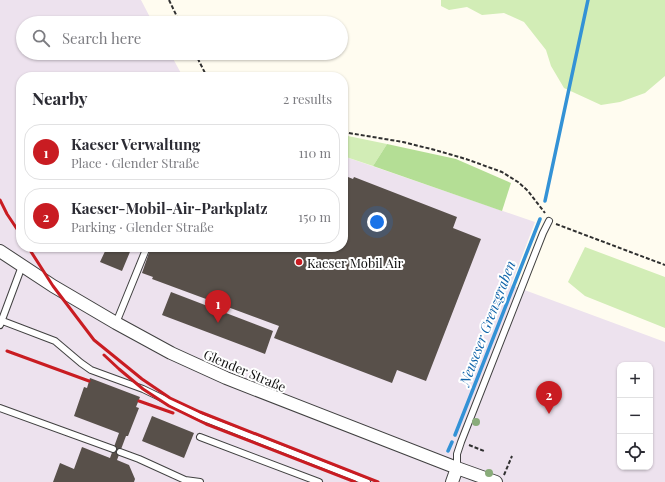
<!DOCTYPE html>
<meta charset="utf-8">
<style>
body{margin:0;font-family:"Playfair Display",serif;background:#f7f7f7;color:#2b2b33}
.controls{position:absolute;right:12px;bottom:12px;display:grid;overflow:hidden;border-radius:8px;box-shadow:0 1px 3px #0004}
.controls button{width:36px;height:36px;display:grid;place-items:center;padding:0;border:0;border-bottom:1px solid #e1e1e2;background:#fff;color:#2b2b33;font:20px sans-serif}
.you{position:absolute;left:377px;top:222px;width:14px;height:14px;margin:-10px;border:3px solid #fff;border-radius:50%;background:#1a73e8;box-shadow:0 0 0 6px #1a73e833}
.badge{display:grid;place-items:center;width:26px;height:26px;border-radius:50%;background:#c91c22;color:#fff;font-size:13px;font-weight:700}
.pin{position:absolute;translate:-50% -33px;filter:drop-shadow(0 1px 2px #0008)}
.pin::after{content:'';position:absolute;top:21px;width:14px;height:12px;background:inherit;clip-path:polygon(0 0,100% 0,50% 100%)}
.list{margin:0;padding:0;list-style:none}
h2{display:flex;justify-content:space-between;align-items:center;height:52px;margin:0;padding:0 16px;font-size:17px}
h2 small{font-size:13px;font-weight:400;color:#7c7c81}
.list li{display:grid;grid-template-columns:26px 1fr auto;gap:12px;align-items:center;box-sizing:border-box;height:56px;margin:0 8px 8px;padding:0 8px;border:1px solid #e1e1e2;border-radius:16px}
.list b{display:block;font-size:15px;white-space:nowrap}
.list p{margin:0;font-size:13px;white-space:nowrap;color:#7c7c81}
.list em{font-size:13px;font-style:normal;color:#7c7c81}
.icon{flex:none;width:22px;height:22px;fill:none;stroke:currentColor;stroke-width:2;stroke-linecap:round;stroke-linejoin:round}
.map{position:relative;flex:none;width:665px;height:482px;overflow:hidden}
.search{position:absolute;background:#fff;box-shadow:0 1px 3px #0004;left:16px;top:16px;width:332px;height:44px;display:flex;align-items:center;gap:10px;box-sizing:border-box;padding:0 14px;border-radius:22px;color:#7c7c81;font-size:15px}
.panel{position:absolute;background:#fff;box-shadow:0 1px 3px #0004;left:16px;top:72px;width:332px;height:180px;border-radius:16px}
.map>svg:first-child{display:block}
.industrial{fill:#ede2ee;fill-rule:evenodd}
.green{fill:#d2edb6}
.forest{fill:#b4de95}
.lines{fill:none;stroke-linecap:round;stroke-linejoin:round}
.stream{stroke:#3392d6;stroke-width:3.5}
.building{fill:#58504a}
.service-casing{stroke:#414141;stroke-width:8}
.minor-casing{stroke:#414141;stroke-width:14}
.path{stroke:#303030;stroke-width:2;stroke-dasharray:4 2;stroke-linecap:butt}
.service{stroke:#fff;stroke-width:6}
.minor{stroke:#fff;stroke-width:12}
.rail{stroke:#c91c22;stroke-width:3}
.tree{fill:#89ac7a}
.poi-dot{fill:#c91c22;stroke:#fff;stroke-width:1.5}
.labels{text-anchor:middle;dominant-baseline:central;stroke-width:4;stroke-linejoin:round;paint-order:stroke}
.poi-label{font-size:13px;fill:#0e0e0e;stroke:#fff;text-anchor:start}
.street-label{font-size:13px;fill:#0e0e0e;stroke:#fff}
.water-label{font-size:14px;font-style:italic;fill:#0f63a9;stroke:#fff}
</style>
<div class="map">
<svg width="665" height="482" viewBox="0 0 665 482">
<rect width="100%" height="100%" fill="#fffcf0"/>
<path class="industrial" d="M0,0h141l12,23h-130v30h147l13,24h-162v170h322v-91l192,66 -24,63 154,57v140h-665zM620,365h30v102h-30z"/>
<path class="green" d="M441,0h224v76l-20,17 -25,9 -19,3 -37,-17 -13,-22 -5,-16 -22,-28 -20,-9 -22,2 -15,-8 -18,3 -8,-4z
M343,135l44,9 -14,22 -30,-10z
M585,247l80,30v51l-80,-32 -17,-14z"/>
<path class="forest" d="M387,144l69,15 55,24 -9,28 -129,-45z"/>
<g class="lines">
<path class="stream" d="M545,201l43,-201
M455,435l85,-216
M448,451l4,-9"/>
</g>
<path class="building" d="M343,175l10,4 1,-2 103,40 -4,11 28,11 -55,142 -29,-11 -5,13 -118,-45 5,-12 -127,-47 1,-2 -11,-4 9,-26h192z
M107,247h25l-10,24 -22,-9z
M171,292l102,39 -8,23 -103,-39z
M90,378l50,19 -4,10 3,1 -11,28h-2l-9,24 12,5 6,14 -1,3h-81l7,-19 14,6 8,-22 28,11 9,-25 -45,-17 10,-29 3,1z
M152,416l42,17 -10,25 -42,-17z"/>
<g class="lines">
<g class="service-casing">
<path id="service" d="M0,320l55,21 26,22 10,7 52,19 58,28 166,65
M116,323l31,-76
M0,325l22,-59
M0,408l113,41
M200,437l119,45
M120,452l19,7 46,21
M457,468v-14l4,-12 82,-209 6,-12
M185,482v-2l15,2"/>
</g>
<g class="minor-casing">
<path id="minor" d="M0,251l53,35 63,37 55,30 55,25 231,90 39,14
M452,482l5,-14"/>
</g>
<path class="path" d="M169,0l11,23
M195,53l12,24
M343,132l60,10 32,8 31,9 36,13 16,10 10,9 17,22
M556,224l109,41
M469,445l15,6
M504,475l8,-19"/>
<use href="#service" class="service"/>
<use href="#minor" class="minor"/>
<path class="rail" d="M0,200l7,14 14,21
M28,247l25,39 41,54 48,39 28,19 30,14 178,70
M7,351l82,30
M104,355l15,14 24,20 26,17 37,18 149,58
M139,401l34,12"/>
</g>
<g class="tree">
<circle cx="476" cy="422" r="4"/>
<circle cx="489" cy="473" r="4"/>
</g>
<circle class="poi-dot" cx="299" cy="262" r="4"/>
<g class="labels">
<g class="poi-label">
<text x="307" y="262">Kaeser Mobil Air</text>
</g>
<g class="street-label">
<text transform="translate(245 370) rotate(23)">Glender Straße</text>
</g>
<g class="water-label">
<text transform="translate(487 323) rotate(-69)">Neuseser Grenzgraben</text>
</g>
</g>
</svg>
<div class="controls">
<button>+</button>
<button>−</button>
<button><svg class="icon" aria-label="locate" viewBox="0 0 24 24"><circle cx="12" cy="12" r="6"/><path d="M12 2v4M12 18v4M2 12h4M18 12h4"/></svg></button>
</div>
<div class="you"></div>
<div class="pin badge" style="left:218px;top:323px">1</div>
<div class="pin badge" style="left:549px;top:414px">2</div>
<div class="search"><svg class="icon" aria-label="search" viewBox="0 0 24 24"><circle cx="10" cy="10" r="6"/><path d="M15 15l6 6"/></svg>Search here</div>
<section class="panel">
<h2>Nearby<small>2 results</small></h2>
<ul class="list">
<li><span class="badge">1</span><div><b>Kaeser Verwaltung</b><p>Place · Glender Straße</p></div><em>110 m</em></li>
<li><span class="badge">2</span><div><b>Kaeser-Mobil-Air-Parkplatz</b><p>Parking · Glender Straße</p></div><em>150 m</em></li>
</ul>
</section>
</div>
